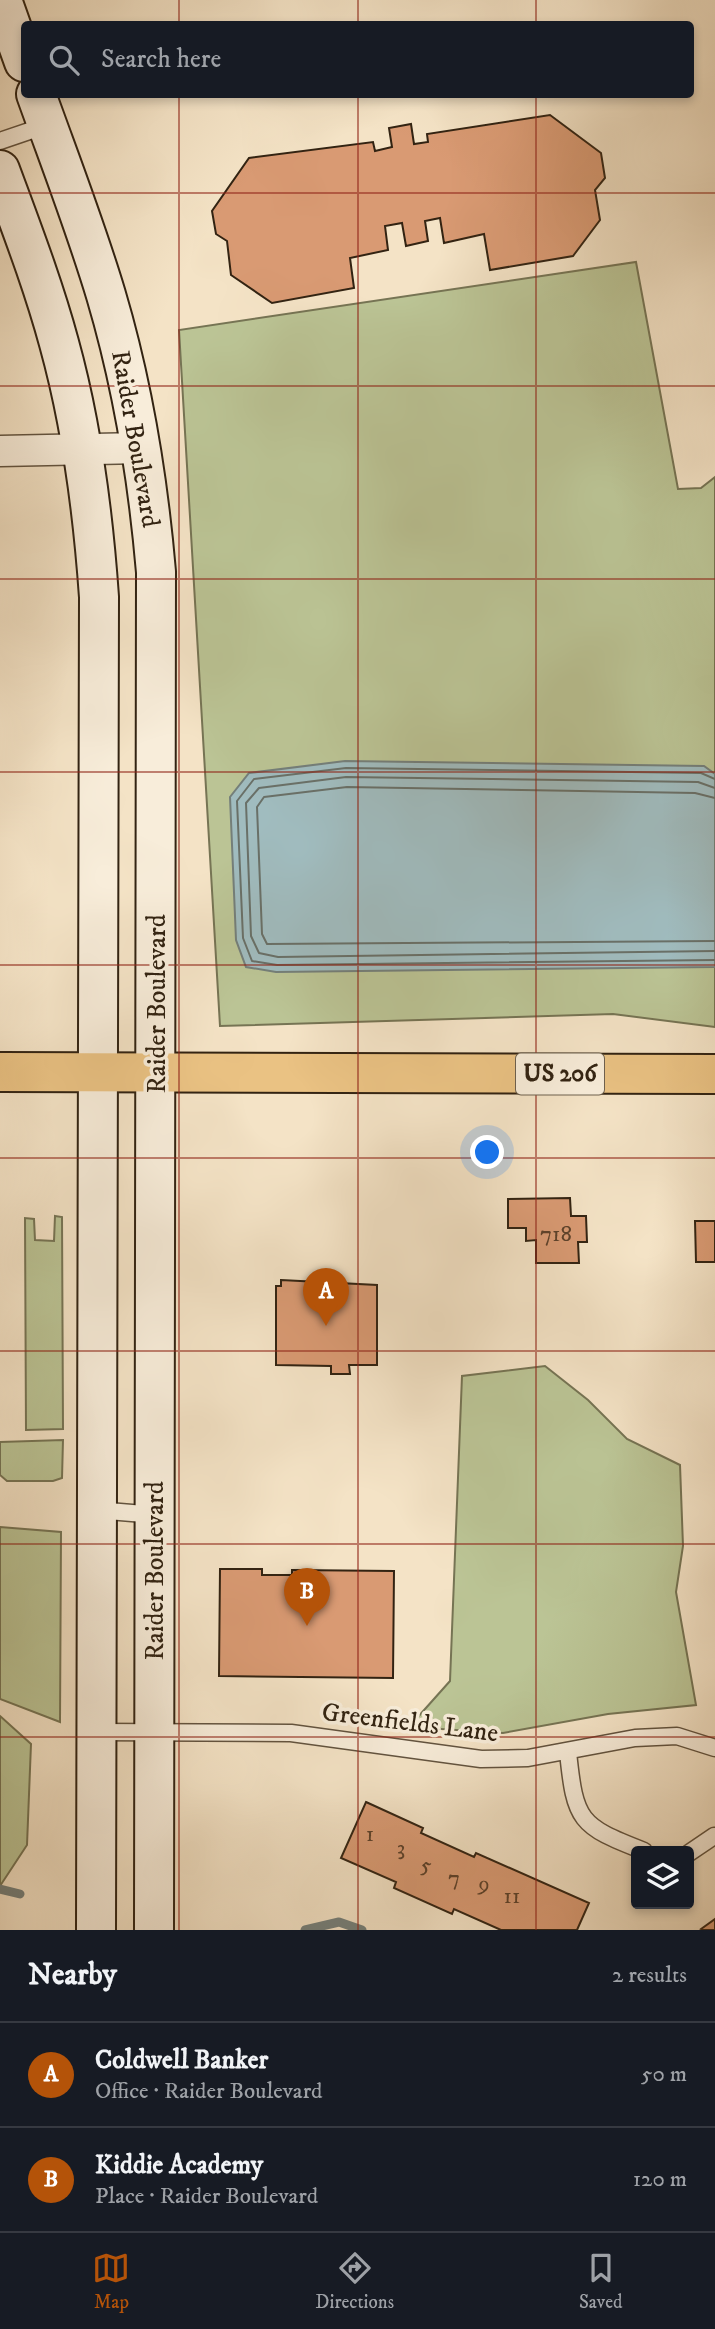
<!DOCTYPE html>
<meta charset="utf-8">
<style>
body{margin:0;font-family:"IM FELL DW Pica",serif;background:#242831;color:#f1f3f6}
.controls{position:absolute;right:21px;bottom:21px;display:grid;overflow:hidden;border-radius:7px;box-shadow:0 4px 10px #0003}
.controls button{width:63px;height:63px;display:grid;place-items:center;padding:0;border:0;border-bottom:2px solid #363941;background:#171b24;color:#f1f3f6;font:35px sans-serif}
.you{position:absolute;left:488px;top:1153px;width:24px;height:24px;margin:-18px;border:5px solid #fff;border-radius:50%;background:#1a73e8;box-shadow:0 0 0 10px #1a73e833}
.badge{display:grid;place-items:center;width:46px;height:46px;border-radius:50%;background:#b45309;color:#fff;font-size:23px;font-weight:700}
.pin{position:absolute;translate:-50% -58px;filter:drop-shadow(0 2px 4px #0008)}
.pin::after{content:'';position:absolute;top:37px;width:24px;height:21px;background:inherit;clip-path:polygon(0 0,100% 0,50% 100%)}
.list{margin:0;padding:0;list-style:none}
h2{display:flex;justify-content:space-between;align-items:center;height:91px;margin:0;padding:0 28px;font-size:30px}
h2 small{font-size:23px;font-weight:400;color:#9ea1a6}
.list li{display:grid;grid-template-columns:46px 1fr auto;gap:21px;align-items:center;box-sizing:border-box;height:105px;padding:0 28px;border-top:2px solid #363941}
.list b{display:block;font-size:26px;white-space:nowrap}
.list p{margin:0;font-size:23px;white-space:nowrap;color:#9ea1a6}
.list em{font-size:23px;font-style:normal;color:#9ea1a6}
.icon{flex:none;width:38px;height:38px;fill:none;stroke:currentColor;stroke-width:2;stroke-linecap:round;stroke-linejoin:round}
.map{position:relative;flex:none;width:715px;height:1930px;overflow:hidden}
.search{position:absolute;background:#171b24;box-shadow:0 4px 10px #0003;left:21px;right:21px;top:21px;height:77px;display:flex;align-items:center;gap:18px;box-sizing:border-box;padding:0 24px;border-radius:7px;color:#9ea1a6;font-size:26px}
.sheet{height:301px;background:#171b24}
nav{display:flex;justify-content:space-around;align-items:center;box-sizing:border-box;height:98px;border-top:2px solid #363941;background:#171b24;font-size:19px;color:#9ea1a6}
nav a{display:grid;justify-items:center;gap:4px}
nav .on{color:#b45309}
.map>svg:first-child{display:block}
.green{fill:#bbc495;stroke:#767454;stroke-width:2}
.water{fill:#a0bcbf;stroke:#747f7a;stroke-width:2}
.lines{fill:none;stroke-linecap:round;stroke-linejoin:round}
.shore{stroke:#697068;stroke-width:2}
.stream{stroke:#747f7a;stroke-width:9}
.building{fill:#d99a73;stroke:#322312;stroke-width:2}
.lane-casing{stroke:#62533f;stroke-width:19}
.street-casing{stroke:#62533f;stroke-width:33}
.secondary-casing{stroke:#322312;stroke-width:42}
.primary-casing{stroke:#322312;stroke-width:42}
.lane{stroke:#f8edda;stroke-width:16}
.street{stroke:#f8edda;stroke-width:30}
.secondary{stroke:#f8edda;stroke-width:38}
.primary{stroke:#eac283;stroke-width:38}
.grid{fill:none;stroke:#8f2418;stroke-width:2;stroke-opacity:0.55}
.labels{text-anchor:middle;dominant-baseline:central;stroke-width:7;stroke-linejoin:round;paint-order:stroke}
.number-label{font-size:23px;fill:#5c412a}
.shield{fill:#f8edda;stroke:#6d604e;stroke-width:2}
.shield-label{font-size:24px;font-weight:bold;fill:#322312}
.street-label{font-size:26px;fill:#322312;stroke:#f8edda}
</style>
<div class="map">
<svg width="715" height="1930" viewBox="0 0 715 1930">
<rect width="100%" height="100%" fill="#f4e3c6"/>
<filter id="stains"><feTurbulence type="fractalNoise" baseFrequency=".00286" numOctaves="4"/><feColorMatrix values="0 0 0 0 .2 0 0 0 0 .09 0 0 0 0 .02 0 0 0 .5 -.17"/></filter>
<radialGradient id="worn" r=".72"><stop offset=".6" stop-color="#630" stop-opacity="0"/><stop offset="1" stop-color="#630" stop-opacity=".3"/></radialGradient>
<path class="green" d="M636,262l42,227 23,-1 14,-11v550l-102,-13 -393,12 -41,-696z
M55,1216l7,1 1,212 -37,1 -1,-212 9,1 1,21 19,1z
M545,1366l43,34 39,39 53,26 3,81 -7,46 20,113 -88,9 -105,19 -94,-6 41,-46 12,-305z
M63,1440l-1,38 -9,3h-46l-7,-6v-33z
M0,1527l61,5 -1,190 -60,-23z
M0,1716l31,28 -4,101 -27,41z"/>
<path class="water" d="M345,761l359,5 11,8v193l-439,5 -30,-5 -10,-27 -6,-143 19,-24z"/>
<g class="lines">
<path class="shore" d="M715,779l-14,-6 -355,-5 -92,11 -17,22 6,137 9,23 25,4 438,-5
M715,788l-17,-6 -352,-5 -87,11 -13,15 5,133 8,17 19,4 437,-6
M715,798l-20,-5 -348,-6 -83,10 -7,10 5,127 5,10 448,-3"/>
<path class="stream" d="M0,1889l20,5
M305,1930l34,-8 23,8"/>
</g>
<path class="building" d="M550,115l51,38 4,25 -10,12 5,30 -27,36 -83,14 -6,-36 -40,9 -4,-25 -15,3 3,20 -22,5 -4,-23 -17,3 3,24 -38,8 4,30 -82,15 -41,-28 -4,-34 -11,-7 -4,-23 37,-53 124,-16 2,9 17,-4 -3,-19 22,-4 3,20 14,-2 -1,-8z
M570,1198l1,18h15l1,26h-9l1,21h-43v-23l-10,1v-13h-18v-29z
M695,1221h20v41h-19z
M281,1280l96,5v80h-28l1,9h-19v-8l-55,-1v-79h5z
M220,1569h42v6h30v-5l102,1 -1,107 -174,-2z
M366,1802l57,26 -2,5 53,24 2,-4 113,50 -12,27h-76l-47,-21 -2,5 -58,-26 2,-6 -55,-24z
M715,1919v11h-12l-2,-1z"/>
<g class="lines">
<g class="lane-casing">
<path id="lane" d="M0,141l47,-16
M96,1510l60,5
M95,1732l196,1 190,26 47,-1 107,-20 42,-2 38,12
M568,1752c7,69 11,74 76,99
M689,1853l25,-17"/>
</g>
<g class="street-casing">
<path id="street" d="M0,451l142,-3"/>
</g>
<g class="secondary-casing">
<path id="secondary" d="M2,0l22,62
M36,94c24,67 50,134 70,201 27,91 42,184 50,277l-2,1358
M0,170c21,57 43,114 59,173 23,83 34,168 40,254l-3,1333"/>
</g>
<g class="primary-casing">
<path id="primary" d="M0,1072l715,2"/>
</g>
<use href="#lane" class="lane"/>
<use href="#street" class="street"/>
<use href="#secondary" class="secondary"/>
<use href="#primary" class="primary"/>
</g>
<path class="grid" d="M179,0v24M358,0v24M536,0v24M179,94v1836M358,94v1836M536,94v1836M0,193h715M0,386h715M0,579h715M0,772h715M0,965h715M0,1158h715M0,1351h715M0,1544h715M0,1737h715"/>
<g class="labels">
<g class="number-label">
<text x="556" y="1234">718</text>
<text x="370" y="1834">1</text>
<text x="401" y="1848">3</text>
<text x="426" y="1865">5</text>
<text x="454" y="1878">7</text>
<text x="484" y="1884">9</text>
<text x="512" y="1896">11</text>
</g>
<rect class="shield" x="516" y="1053.5" width="88" height="41" rx="5"/>
<g class="shield-label">
<text x="560" y="1074">US 206</text>
</g>
<g class="street-label">
<text transform="translate(135 439) rotate(80)">Raider Boulevard</text>
<text transform="translate(157 1004) rotate(-90)">Raider Boulevard</text>
<text transform="translate(155 1571) rotate(-90)">Raider Boulevard</text>
<text transform="translate(410 1723) rotate(7)">Greenfields Lane</text>
</g>
</g>
<rect width="100%" height="100%" filter="url(#stains)"/>
<rect width="100%" height="100%" fill="url(#worn)"/>
</svg>
<div class="controls">
<button><svg class="icon" aria-label="layers" viewBox="0 0 24 24"><path d="M12 4l9 5-9 5-9-5zM3 14l9 5 9-5"/></svg></button>
</div>
<div class="you"></div>
<div class="pin badge" style="left:326px;top:1326px">A</div>
<div class="pin badge" style="left:307px;top:1626px">B</div>
<div class="search"><svg class="icon" aria-label="search" viewBox="0 0 24 24"><circle cx="10" cy="10" r="6"/><path d="M15 15l6 6"/></svg>Search here</div>
</div>
<section class="sheet">
<h2>Nearby<small>2 results</small></h2>
<ul class="list">
<li><span class="badge">A</span><div><b>Coldwell Banker</b><p>Office · Raider Boulevard</p></div><em>50 m</em></li>
<li><span class="badge">B</span><div><b>Kiddie Academy</b><p>Place · Raider Boulevard</p></div><em>120 m</em></li>
</ul>
</section>
<nav>
<a class="on"><svg class="icon" aria-label="map" viewBox="0 0 24 24"><path d="M3 6l6-2 6 2 6-2v14l-6 2-6-2-6 2zM9 4v14M15 6v14"/></svg>Map</a>
<a><svg class="icon" aria-label="directions" viewBox="0 0 24 24"><path d="M12 3l9 9-9 9-9-9zM9 14v-3h6M13 9l2 2-2 2"/></svg>Directions</a>
<a><svg class="icon" aria-label="saved" viewBox="0 0 24 24"><path d="M7 4h10v16l-5-4-5 4z"/></svg>Saved</a>
</nav>
